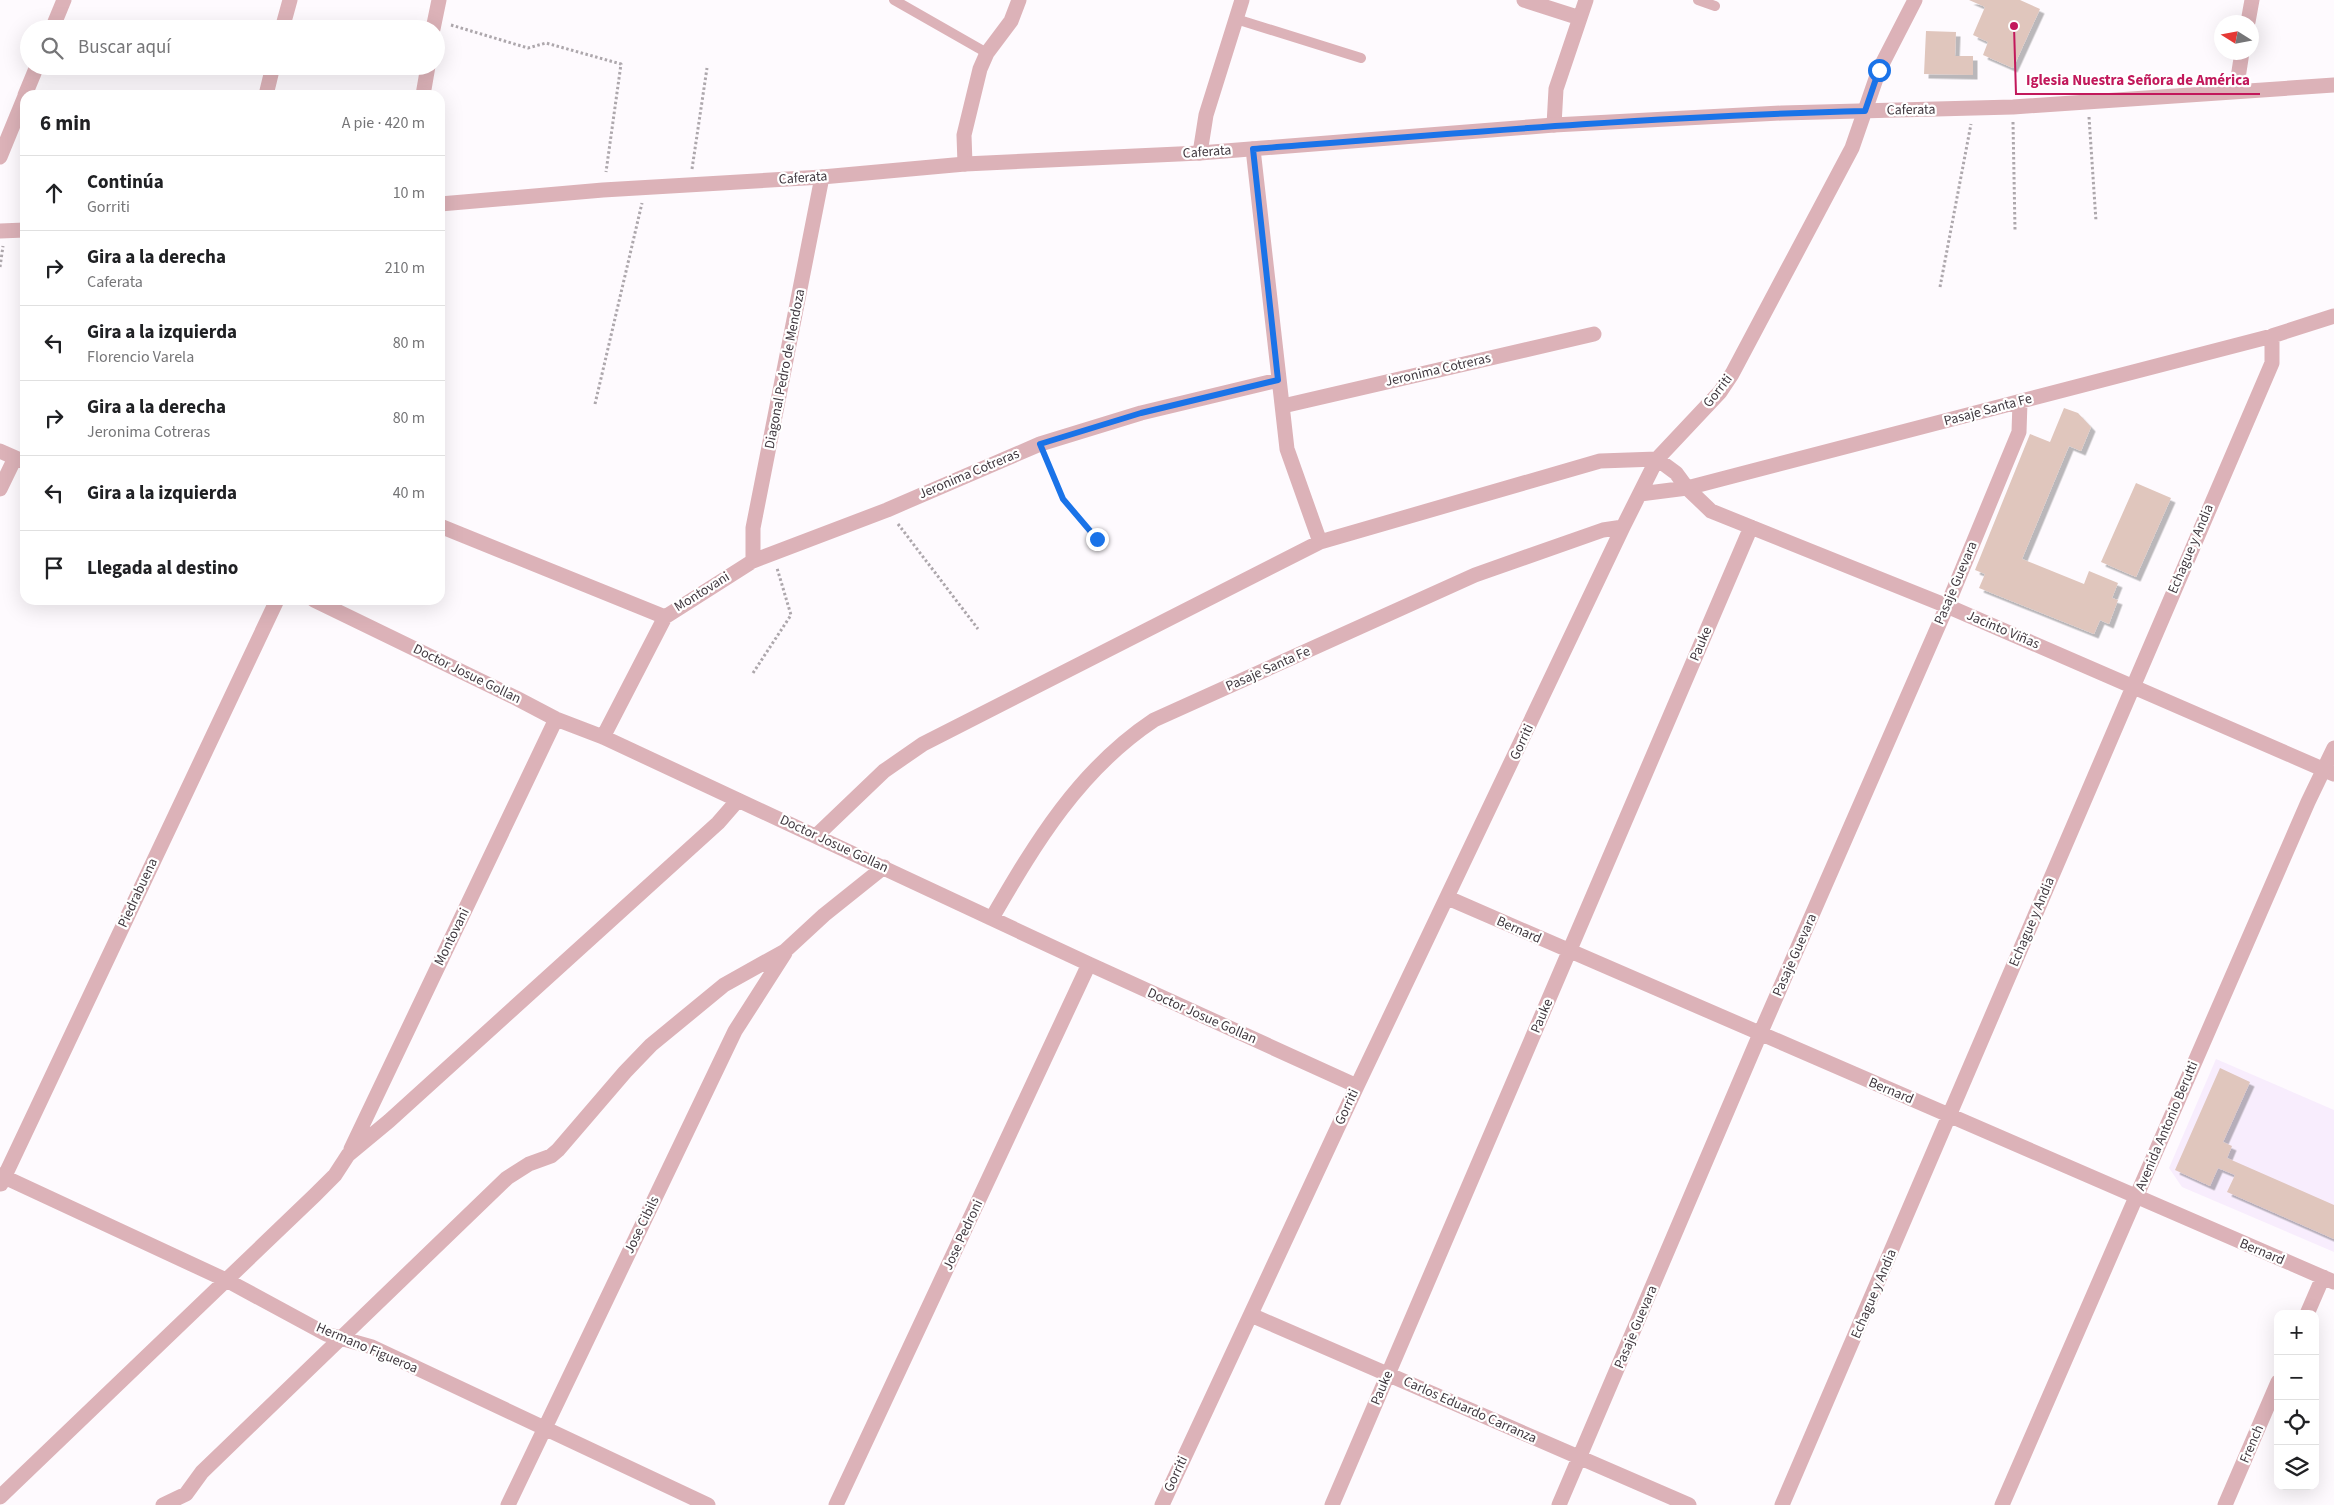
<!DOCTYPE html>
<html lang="es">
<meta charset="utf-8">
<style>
body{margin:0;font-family:"Source Sans 3",sans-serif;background:#f2f2f2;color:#202124}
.controls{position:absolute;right:15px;bottom:15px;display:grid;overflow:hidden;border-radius:10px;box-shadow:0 5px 20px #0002}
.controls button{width:45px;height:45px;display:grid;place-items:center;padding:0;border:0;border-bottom:1px solid #e0e0e0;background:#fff;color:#202124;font:25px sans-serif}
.compass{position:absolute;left:2214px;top:15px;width:45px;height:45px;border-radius:50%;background:#fff;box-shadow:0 5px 20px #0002;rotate:281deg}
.stop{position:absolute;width:15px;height:15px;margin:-11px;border:4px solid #1a73e8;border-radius:50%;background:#fff}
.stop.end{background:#1a73e8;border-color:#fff;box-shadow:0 1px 5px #0008}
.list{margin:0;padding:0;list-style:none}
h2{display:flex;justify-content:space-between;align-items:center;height:65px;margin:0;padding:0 20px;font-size:21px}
h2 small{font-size:16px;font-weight:400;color:#757577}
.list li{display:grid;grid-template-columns:32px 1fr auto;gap:15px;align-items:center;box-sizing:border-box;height:75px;padding:0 20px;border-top:1px solid #e0e0e0}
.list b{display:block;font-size:19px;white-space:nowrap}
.list p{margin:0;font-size:16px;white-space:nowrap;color:#757577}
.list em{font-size:16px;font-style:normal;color:#757577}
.icon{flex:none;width:28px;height:28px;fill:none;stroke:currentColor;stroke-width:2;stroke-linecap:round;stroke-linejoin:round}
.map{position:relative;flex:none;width:2334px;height:1505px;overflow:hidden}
.search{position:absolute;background:#fff;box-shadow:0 5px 20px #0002;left:20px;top:20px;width:425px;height:55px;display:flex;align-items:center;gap:12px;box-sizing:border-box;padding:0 18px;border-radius:28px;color:#757577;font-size:19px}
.panel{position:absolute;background:#fff;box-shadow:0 5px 20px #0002;left:20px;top:90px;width:425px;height:515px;border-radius:15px}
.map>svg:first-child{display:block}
.education{fill:#f8edfd}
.building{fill:#e0c6bd;filter:url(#shadow)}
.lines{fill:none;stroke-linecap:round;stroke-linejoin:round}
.path{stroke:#ada7ac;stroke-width:3;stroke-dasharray:2.5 2.5;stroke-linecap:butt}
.service{stroke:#dcb2b8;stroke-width:10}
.minor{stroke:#dcb2b8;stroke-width:15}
.tertiary{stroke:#dcb2b8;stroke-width:15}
.route{stroke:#1a73e8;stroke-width:6}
.labels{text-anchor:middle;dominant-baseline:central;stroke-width:4.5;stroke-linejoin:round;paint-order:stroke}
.street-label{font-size:14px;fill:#413940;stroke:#fff}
.leader{fill:none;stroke:#c2185b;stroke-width:2}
.callout-dot{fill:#c2185b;stroke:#fff;stroke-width:2}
.callout-label{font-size:15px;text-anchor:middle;font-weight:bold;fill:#c2185b;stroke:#fff;stroke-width:4.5;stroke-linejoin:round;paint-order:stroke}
</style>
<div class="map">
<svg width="2334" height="1505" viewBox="0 0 2334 1505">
<defs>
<filter id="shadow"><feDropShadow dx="4.5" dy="4.5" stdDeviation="0" flood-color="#0004"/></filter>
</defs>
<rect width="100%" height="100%" fill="#fefafe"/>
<path class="education" d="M2216,1059l118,51v142l-152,-65 -13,-19z"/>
<path class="building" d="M1969,0h51l20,9 -27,59 -30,-13 5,-13 -15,-7 12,-28z
M1926,31l30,1 -1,24h18v19l-49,-1z
M2064,408l14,5 13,14 -10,24 -12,-5 -47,113 62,25 5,-13 29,12 -6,15 6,2 -9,24 -9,-4 -6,14 -115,-46 6,-14 -10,-4 55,-136 20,8z
M2136,483l35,15 -35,79 -35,-15z
M2220,1068l30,14 -27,60 9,4 -5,12 107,47v34l-107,-47 8,-17 -17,-7 -8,18 -35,-16z"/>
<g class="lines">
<path class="path" d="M451,25l77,23 18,-5 75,21 -15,108
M2089,117l7,104
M2013,122l2,108
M692,169l15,-101
M0,267l3,-21
M1940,287l31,-163
M595,404l47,-201
M1046,458l17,41 34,40
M898,524l80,105
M753,673l38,-58 -14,-47"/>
<path class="service" d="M894,0l93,53
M1698,0l17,6
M1236,19l125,39"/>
<path class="minor" d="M1524,0l56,18
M2248,22l4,-22
M52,29l12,-29
M282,29l8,-29
M433,29l6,-29
M2236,91l6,-39
M25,95l12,-29
M266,95l7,-29
M423,95l5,-29
M1554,125l2,-36 30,-89
M1253,149l34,300 33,93
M1200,153l6,-38 36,-115
M0,157l25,-61
M965,164l-1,-29 16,-66 7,-16 24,-32 8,-21
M1283,406l311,-72
M0,451l25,11
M0,489l15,-31
M1640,494l47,-6 585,-152 62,-20
M440,526l225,91
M753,561v-33l69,-351
M314,600l202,98 40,21 47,18 486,227 268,122
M603,737l62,-120 88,-56 134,-51 153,-66 101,-31 137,-33
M816,836l68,-65 39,-27 397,-202 280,-81 57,-2 19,14 11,15 24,23 236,95 387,168
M1448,898l886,384
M992,918c44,-76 87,-148 162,-198l321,-145 128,-45 20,-3
M351,1149l205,-430
M0,1175l228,106 98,53 46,13 336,158
M1,1184l276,-584
M2307,1314l16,-37
M1251,1315l438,190
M0,1497l315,-302 20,-20 13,-20 41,-34 329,-298 20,-23
M163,1505l23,-11 16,-22 305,-294 22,-14 22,-8 7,-6 67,-78 26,-27 73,-60 61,-34 39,-36 60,-48
M508,1505l227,-474 50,-78
M836,1505l253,-541
M1162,1505l195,-419 266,-559 34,-68 63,-67 12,-18 120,-226 27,-78 36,-70
M1332,1505l419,-978
M1559,1505l201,-471 187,-428 72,-174 1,-30
M1782,1505l490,-1142v-27
M2225,1505l53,-123"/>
<path class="tertiary" d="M440,204l163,-14 219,-13 143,-13 235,-11 354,-28 228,-12 231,-6 321,-22
M0,231l25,-1
M2002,1505l306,-703 26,-54"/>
</g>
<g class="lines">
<path class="route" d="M1097,539l-34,-40 -23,-55 101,-31 137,-33 -25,-231c204,-16 408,-33 612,-38l14,-41"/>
</g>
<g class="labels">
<g class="street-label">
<text transform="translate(1911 110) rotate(-1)">Caferata</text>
<text transform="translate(1207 152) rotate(-4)">Caferata</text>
<text transform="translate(803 178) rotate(-4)">Caferata</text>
<text transform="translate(785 369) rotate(-79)">Diagonal Pedro de Mendoza</text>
<text transform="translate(1438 370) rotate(-13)">Jeronima Cotreras</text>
<text transform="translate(1718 391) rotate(-52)">Gorriti</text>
<text transform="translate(1988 410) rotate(-15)">Pasaje Santa Fe</text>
<text transform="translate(969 474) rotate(-23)">Jeronima Cotreras</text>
<text transform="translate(2191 549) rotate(-67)">Echague y Andia</text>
<text transform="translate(1956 583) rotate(-67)">Pasaje Guevara</text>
<text transform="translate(702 592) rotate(-32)">Montovani</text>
<text transform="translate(2003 630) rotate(23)">Jacinto Viñas</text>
<text transform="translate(1701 644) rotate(-67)">Pauke</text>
<text transform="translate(1268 669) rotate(-24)">Pasaje Santa Fe</text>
<text transform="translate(467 674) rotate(26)">Doctor Josue Gollan</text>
<text transform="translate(1522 742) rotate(-65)">Gorriti</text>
<text transform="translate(834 844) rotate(25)">Doctor Josue Gollan</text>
<text transform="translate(138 893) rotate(-65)">Piedrabuena</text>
<text transform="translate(2032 922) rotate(-67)">Echague y Andia</text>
<text transform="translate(1519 930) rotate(24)">Bernard</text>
<text transform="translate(452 937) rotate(-64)">Montovani</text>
<text transform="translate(1795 955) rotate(-66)">Pasaje Guevara</text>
<text transform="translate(1202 1016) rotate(24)">Doctor Josue Gollan</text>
<text transform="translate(1542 1016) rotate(-67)">Pauke</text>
<text transform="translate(1891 1091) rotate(23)">Bernard</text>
<text transform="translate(1347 1107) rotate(-65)">Gorriti</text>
<text transform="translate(2167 1126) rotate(-67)">Avenida Antonio Berutti</text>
<text transform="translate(642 1225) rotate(-64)">Jose Cibils</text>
<text transform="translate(963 1235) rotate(-65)">Jose Pedroni</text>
<text transform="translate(2262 1252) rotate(23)">Bernard</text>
<text transform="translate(1874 1294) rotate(-67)">Echague y Andia</text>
<text transform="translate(1636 1327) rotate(-67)">Pasaje Guevara</text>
<text transform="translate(367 1348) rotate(23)">Hermano Figueroa</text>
<text transform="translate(1382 1388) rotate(-67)">Pauke</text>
<text transform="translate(1470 1410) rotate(24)">Carlos Eduardo Carranza</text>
<text transform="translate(2252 1444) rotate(-67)">French</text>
<text transform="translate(1176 1474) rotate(-65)">Gorriti</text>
</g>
</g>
<path class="leader" d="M2014 26L2016 94H2260"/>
<circle class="callout-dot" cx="2014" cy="26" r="5"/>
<g class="callout-label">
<text x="2138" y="85">Iglesia Nuestra Señora de América</text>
</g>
</svg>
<div class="controls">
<button>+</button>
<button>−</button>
<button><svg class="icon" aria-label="locate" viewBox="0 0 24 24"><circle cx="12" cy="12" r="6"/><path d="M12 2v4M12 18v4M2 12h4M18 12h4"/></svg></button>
<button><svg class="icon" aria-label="layers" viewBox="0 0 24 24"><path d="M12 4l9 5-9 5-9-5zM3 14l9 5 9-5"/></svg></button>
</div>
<svg class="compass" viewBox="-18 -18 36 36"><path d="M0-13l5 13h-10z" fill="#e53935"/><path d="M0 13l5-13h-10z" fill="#757577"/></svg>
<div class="stop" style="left:1879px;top:70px"></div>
<div class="stop end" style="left:1097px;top:539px"></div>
<div class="search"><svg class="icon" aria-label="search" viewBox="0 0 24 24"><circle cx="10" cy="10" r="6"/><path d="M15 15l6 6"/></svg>Buscar aquí</div>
<section class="panel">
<h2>6 min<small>A pie · 420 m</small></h2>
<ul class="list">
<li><svg class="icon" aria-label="ahead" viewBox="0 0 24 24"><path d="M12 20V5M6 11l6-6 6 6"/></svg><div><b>Continúa</b><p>Gorriti</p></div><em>10 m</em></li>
<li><svg class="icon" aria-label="right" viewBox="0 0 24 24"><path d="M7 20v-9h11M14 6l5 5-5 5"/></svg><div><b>Gira a la derecha</b><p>Caferata</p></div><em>210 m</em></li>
<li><svg class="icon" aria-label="left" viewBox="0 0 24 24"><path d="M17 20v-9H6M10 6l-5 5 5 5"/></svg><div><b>Gira a la izquierda</b><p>Florencio Varela</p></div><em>80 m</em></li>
<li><svg class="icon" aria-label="right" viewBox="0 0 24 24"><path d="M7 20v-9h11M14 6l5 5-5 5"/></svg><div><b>Gira a la derecha</b><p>Jeronima Cotreras</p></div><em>80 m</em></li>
<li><svg class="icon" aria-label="left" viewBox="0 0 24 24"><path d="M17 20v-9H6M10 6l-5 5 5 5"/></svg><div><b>Gira a la izquierda</b></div><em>40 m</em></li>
<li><svg class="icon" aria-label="arrive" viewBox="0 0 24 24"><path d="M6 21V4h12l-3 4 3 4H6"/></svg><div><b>Llegada al destino</b></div></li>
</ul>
</section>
</div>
